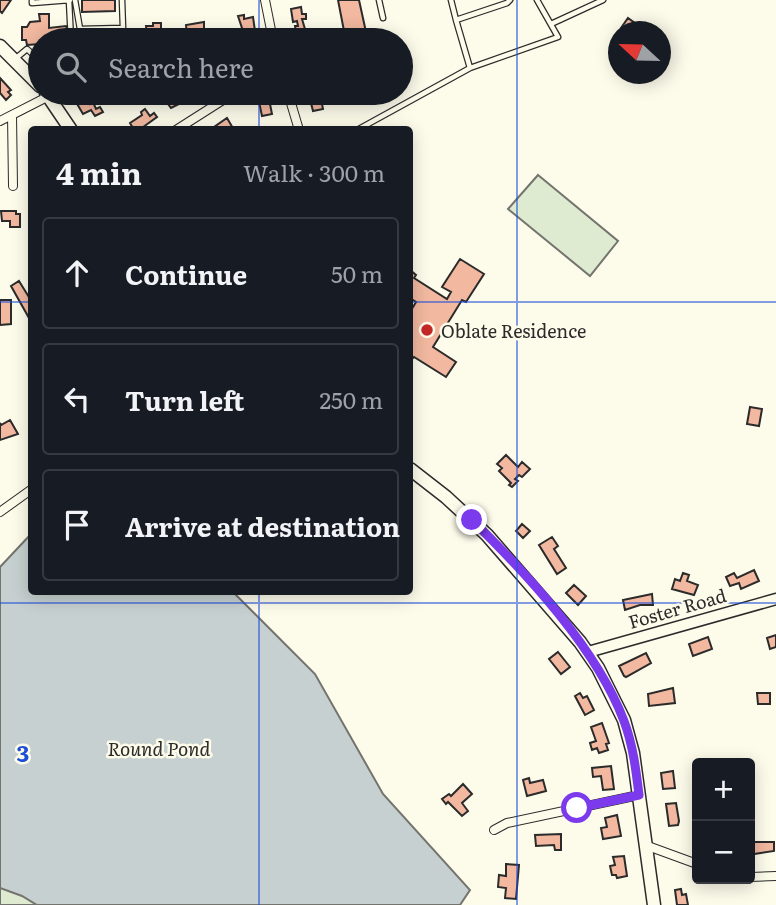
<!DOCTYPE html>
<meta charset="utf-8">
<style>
body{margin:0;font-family:Literata,serif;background:#20242c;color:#f1f3f6}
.controls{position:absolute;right:21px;bottom:21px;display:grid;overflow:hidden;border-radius:7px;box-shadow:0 4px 18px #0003}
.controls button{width:63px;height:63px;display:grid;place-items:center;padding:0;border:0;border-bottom:2px solid #363941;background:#171b24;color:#f1f3f6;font:35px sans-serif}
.compass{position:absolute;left:608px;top:21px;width:63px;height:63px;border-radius:50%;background:#171b24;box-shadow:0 4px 18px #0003;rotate:292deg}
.stop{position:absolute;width:21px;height:21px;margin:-16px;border:5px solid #7c3aed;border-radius:50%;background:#fff}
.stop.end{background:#7c3aed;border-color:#fff;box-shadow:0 2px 7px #0008}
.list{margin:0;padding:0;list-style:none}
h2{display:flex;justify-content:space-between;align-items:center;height:91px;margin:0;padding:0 28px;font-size:30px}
h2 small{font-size:23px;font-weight:400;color:#9ea1a6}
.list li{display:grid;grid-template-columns:46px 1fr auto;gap:21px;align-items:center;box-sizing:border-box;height:112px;margin:0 14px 14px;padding:0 14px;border:2px solid #363941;border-radius:7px}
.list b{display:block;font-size:26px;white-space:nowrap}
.list em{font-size:23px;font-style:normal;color:#9ea1a6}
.icon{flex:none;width:38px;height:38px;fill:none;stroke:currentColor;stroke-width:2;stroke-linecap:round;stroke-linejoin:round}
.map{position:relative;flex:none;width:776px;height:905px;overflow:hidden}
.search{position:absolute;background:#171b24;box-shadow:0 4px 18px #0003;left:28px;top:28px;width:385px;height:77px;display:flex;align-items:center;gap:18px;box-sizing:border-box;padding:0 24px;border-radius:38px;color:#9ea1a6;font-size:26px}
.panel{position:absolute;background:#171b24;box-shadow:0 4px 18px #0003;left:28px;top:126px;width:385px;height:469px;border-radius:7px}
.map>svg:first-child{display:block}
.green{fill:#deebd1;stroke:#74746e;stroke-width:2}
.water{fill:#c7d0d0;stroke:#74746e;stroke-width:2}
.building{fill:#f2b8a0;stroke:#2b2b2b;stroke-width:2}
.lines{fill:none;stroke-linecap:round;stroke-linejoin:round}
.service-casing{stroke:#2b2b2b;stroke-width:7}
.minor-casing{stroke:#2b2b2b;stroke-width:10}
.tertiary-casing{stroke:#2b2b2b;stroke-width:13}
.secondary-casing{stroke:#2b2b2b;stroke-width:15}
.service{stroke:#fdfbea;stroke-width:4.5}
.minor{stroke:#fdfbea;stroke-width:8}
.tertiary{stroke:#fdfbea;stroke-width:10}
.secondary{stroke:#fdfbea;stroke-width:12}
.route{stroke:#7c3aed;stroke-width:9}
.grid{fill:none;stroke:#1d4ed8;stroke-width:2;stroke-opacity:0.55}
.poi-dot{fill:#c62828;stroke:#fdfbea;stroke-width:2.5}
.labels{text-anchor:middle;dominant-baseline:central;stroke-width:5;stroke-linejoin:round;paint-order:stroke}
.poi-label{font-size:18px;fill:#2b2b2b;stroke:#fdfbea;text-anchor:start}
.street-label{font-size:18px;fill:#2b2b2b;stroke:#fdfbea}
.water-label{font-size:19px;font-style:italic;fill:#2b2b2b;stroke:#fdfbea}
.grid-label{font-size:23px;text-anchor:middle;font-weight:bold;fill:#1d4ed8;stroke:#fdfbea;stroke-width:5;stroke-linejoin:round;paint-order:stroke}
</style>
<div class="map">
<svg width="776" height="905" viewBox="0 0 776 905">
<rect width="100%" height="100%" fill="#fdfbea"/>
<path class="green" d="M538,175l80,66 -28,35 -82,-67z
M0,885l42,20h-42z"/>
<path class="water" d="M31,534l1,58h201l82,82 68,120 87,96 -10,15h-423l-15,-9 -22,-8v-321z"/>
<path class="building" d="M0,0h11l-9,13 -2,-2z
M82,0h33v11l-33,1z
M338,0h21l7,32 -21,4z
M301,7l1,7h4v5h-4l6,20 -11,1 -2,-14h3l-1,-5 -4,1 -2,-13z
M39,14h10v14l17,-2 3,6h-2v6l-27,2v4l-13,1 -1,-5h-4v-13h5l3,-5 10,-1z
M244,15v4l9,-2 2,14 -11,3 -6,-18z
M628,18l11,8 -5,6h-8l-5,-4z
M204,22v8h-3v5l-14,1 -1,-11z
M153,23h8v13l-14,1 -1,-11h7z
M0,78l11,12 -3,2 3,3 -5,5 -6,-7z
M180,93l-1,1 4,8 -12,6 -6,-8 9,-7z
M315,93h10l1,5 -5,1 2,10 -10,2 -3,-12 6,-1z
M268,94l4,20 -10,2 -3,-14 4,-1 -1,-6z
M86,96l4,8 3,-2 3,7 4,-2 3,5 -8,4 -4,-6 -8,4 -7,-12z
M145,109l5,7 4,-3 3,4 -18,13h-5l-4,-7 12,-8 -1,-3z
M227,118l7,12h-18l-2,-3z
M1,211h15v3h4v13h-10v-6h-8z
M460,259l24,15 -18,28 -4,-2 -29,47 23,15 -10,15 -32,-20 -2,2 -2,-1v-46l6,-10 -6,-4v-28l6,5 -2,3 33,21 4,-7 -9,-5z
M19,281l13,21v15l-3,1 -18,-32z
M0,300h11v24l-11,1z
M750,407l12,2 -3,17 -12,-2z
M10,420l8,14 -18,6v-17l1,2z
M506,455l12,12 4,-5 8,7 -8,8 -3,-2 -4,4 3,2 -6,6 -3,-2 2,-2 -12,-12 3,-3 -5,-4z
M522,524l8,7 -7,7 -7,-7z
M552,537l6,9 -4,3 12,19 -9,6 -18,-29z
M754,570l5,11 -18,8 -2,-6 -9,3 -4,-9 8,-4 3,5z
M683,573l6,2 -2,6 11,4 -4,10 -22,-6 3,-10 5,2z
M574,585l12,11 -8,9 -12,-12z
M652,594l1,11h-13l-15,5 -2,-10z
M776,635v12l-6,2 -3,-11z
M708,637l4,12 -19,7 -4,-12z
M558,652l12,15 -9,7 -12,-15z
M646,653l5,10 -25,14 -2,-1 -5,-10z
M673,688l2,15 -26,3 -1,-12z
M580,693l3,5 4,-2 7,14 -9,5 -10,-19z
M757,693h13v11h-12z
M602,723l7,20 -3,1 2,6 -9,3 -2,-5 -5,2 -2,-7 6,-2 -5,-14z
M611,766l3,23 -11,1 -2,-14 -8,1 -1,-9z
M673,771l2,17 -12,1 -2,-16z
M529,778l1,5 13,-3 3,11 -19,5 -4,-16z
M463,784l9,10 -10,9 6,8 -6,5 -14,-14 -2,2 -4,-5 7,-5 2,2z
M676,803l3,18 -1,4 -9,1 -3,-22z
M617,815l4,21 -18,3 -2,-11 6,-1 -2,-9z
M561,834v16h-6l-1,-5 -18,1 -1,-11z
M753,842h21v9l-20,3z
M624,856l3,20 -10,2 -1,-3h-4l-2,-9 5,-1 -2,-8z
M506,864l13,1 -3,34 -11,-1 1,-10 -8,-1 1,-12 7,1z
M681,889l1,6 4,-1 2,11h-11l-2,-15z"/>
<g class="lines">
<g class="service-casing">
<path id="service" d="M32,0v3l38,-3
M75,0l5,29 43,-1 -1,-28
M379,0l4,18
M451,0l5,20
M69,1l2,39
M551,24l52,-24
M15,59l12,-10 13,12
M470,68l-14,-48 51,-17 3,-3
M357,130l113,-62 88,-31 -21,-37"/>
</g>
<g class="minor-casing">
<path id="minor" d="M265,0l8,40
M288,93l11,37
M12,115l1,71
M0,121l51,-26
M176,130l58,-37
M0,512l32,-23
M494,830l13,-7 132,-28
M645,845l52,19
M750,877l26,-1"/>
</g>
<g class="tertiary-casing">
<path id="tertiary" d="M588,652l188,-53"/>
</g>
<g class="secondary-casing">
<path id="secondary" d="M0,46l40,40
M46,93l25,37
M410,469l36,28 41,38 93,107 18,26 26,52 9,33 21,152"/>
</g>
<use href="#service" class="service"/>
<use href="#minor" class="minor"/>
<use href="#tertiary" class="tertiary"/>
<use href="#secondary" class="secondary"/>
</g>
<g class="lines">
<path class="route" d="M472,520c55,54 125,129 152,201 9,24 12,49 15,74l-62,13"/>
</g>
<path class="grid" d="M259,0v40M517,0v905M259,93v37M0,302h32M410,302h366M259,592v313M0,603h776"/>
<circle class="poi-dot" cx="427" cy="330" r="7"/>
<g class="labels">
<g class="poi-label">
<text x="441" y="330">Oblate Residence</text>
</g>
<g class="street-label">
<text transform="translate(677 608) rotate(-16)">Foster Road</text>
</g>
<g class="water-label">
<text x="159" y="748">Round Pond</text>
</g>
</g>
<g class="grid-label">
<text x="23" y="762">3</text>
</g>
</svg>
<div class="controls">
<button>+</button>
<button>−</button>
</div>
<svg class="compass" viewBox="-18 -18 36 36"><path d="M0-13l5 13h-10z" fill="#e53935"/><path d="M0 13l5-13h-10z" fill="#9ea1a6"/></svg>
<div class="stop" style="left:577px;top:808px"></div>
<div class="stop end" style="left:472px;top:520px"></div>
<div class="search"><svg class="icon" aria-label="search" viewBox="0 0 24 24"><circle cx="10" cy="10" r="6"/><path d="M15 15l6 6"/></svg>Search here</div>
<section class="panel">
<h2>4 min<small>Walk · 300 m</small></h2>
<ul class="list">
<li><svg class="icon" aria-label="ahead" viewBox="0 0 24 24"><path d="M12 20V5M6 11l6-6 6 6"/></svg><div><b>Continue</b></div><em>50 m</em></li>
<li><svg class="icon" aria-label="left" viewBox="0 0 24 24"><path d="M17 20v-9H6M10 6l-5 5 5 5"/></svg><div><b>Turn left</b></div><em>250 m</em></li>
<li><svg class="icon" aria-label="arrive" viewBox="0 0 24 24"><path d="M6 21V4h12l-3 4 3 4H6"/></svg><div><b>Arrive at destination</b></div></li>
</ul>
</section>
</div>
